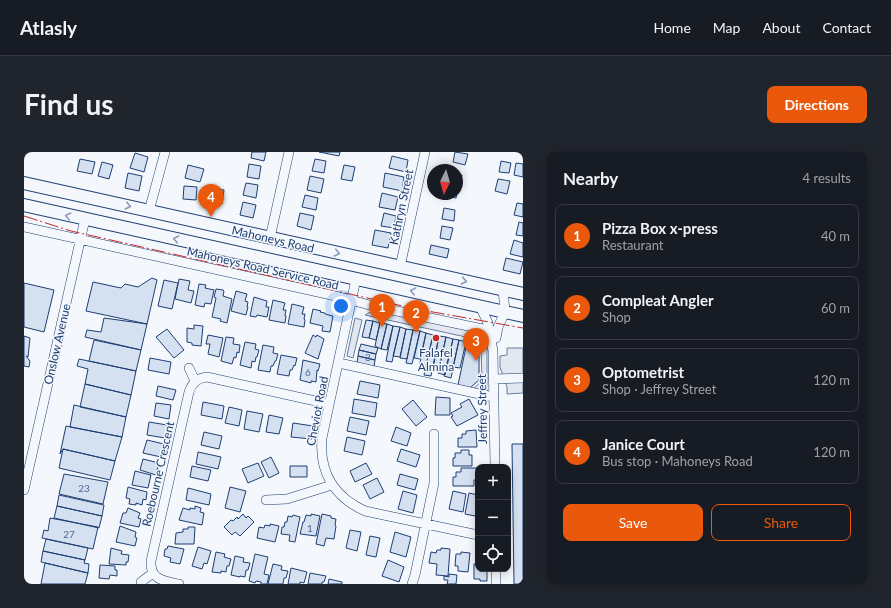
<!DOCTYPE html>
<meta charset="utf-8">
<style>
body{margin:0;font-family:Lato,sans-serif;background:#20242c;color:#f1f3f6}
.controls{position:absolute;right:12px;bottom:12px;display:grid;overflow:hidden;border-radius:8px;box-shadow:0 2px 10px #0003}
.controls button{width:36px;height:36px;display:grid;place-items:center;padding:0;border:0;border-bottom:1px solid #363941;background:#171b24;color:#f1f3f6;font:20px sans-serif}
.compass{position:absolute;left:403px;top:12px;width:36px;height:36px;border-radius:50%;background:#171b24;box-shadow:0 2px 10px #0003;rotate:185deg}
.you{position:absolute;left:317px;top:154px;width:14px;height:14px;margin:-10px;border:3px solid #fff;border-radius:50%;background:#1a73e8;box-shadow:0 0 0 6px #1a73e833}
.badge{display:grid;place-items:center;width:26px;height:26px;border-radius:50%;background:#ea580c;color:#fff;font-size:13px;font-weight:700}
.pin{position:absolute;translate:-50% -33px;filter:drop-shadow(0 1px 2px #0008)}
.pin::after{content:'';position:absolute;top:21px;width:14px;height:12px;background:inherit;clip-path:polygon(0 0,100% 0,50% 100%)}
.list{margin:0;padding:0;list-style:none}
h2{display:flex;justify-content:space-between;align-items:center;height:52px;margin:0;padding:0 16px;font-size:17px}
h2 small{font-size:13px;font-weight:400;color:#9ea1a6}
.list li{display:grid;grid-template-columns:26px 1fr auto;gap:12px;align-items:center;box-sizing:border-box;height:64px;margin:0 8px 8px;padding:0 8px;border:1px solid #363941;border-radius:8px}
.list b{display:block;font-size:15px;white-space:nowrap}
.list p{margin:0;font-size:13px;white-space:nowrap;color:#9ea1a6}
.list em{font-size:13px;font-style:normal;color:#9ea1a6}
.actions{display:flex;gap:8px;padding:12px 16px}
.actions a{flex:1;padding:9px 0;border:1px solid #ea580c;border-radius:8px;text-align:center;font-size:14px;color:#ea580c}
.actions .main{background:#ea580c;color:#fff}
.icon{flex:none;width:22px;height:22px;fill:none;stroke:currentColor;stroke-width:2;stroke-linecap:round;stroke-linejoin:round}
.map{position:relative;flex:none;width:499px;height:432px;overflow:hidden;border-radius:8px}
header{display:flex;align-items:center;gap:24px;box-sizing:border-box;height:56px;padding:0 20px;background:#171b24;border-bottom:1px solid #363941}
header strong{font-size:19px}
nav{display:flex;gap:22px;margin-inline-start:auto;font-size:14px}
.intro{display:flex;align-items:center;justify-content:space-between;box-sizing:border-box;height:96px;padding:0 24px}
h1{margin:0;font-size:28px}
.button{padding:10px 18px;border-radius:8px;background:#ea580c;color:#fff;font-size:14px;font-weight:700}
main{display:flex;gap:24px;padding:0 24px}
aside{flex:1;background:#171b24;border-radius:8px;box-shadow:0 2px 10px #0003}
.map>svg:first-child{display:block}
.parking{fill:#e3e8f0;stroke:#687fa3}
.building{fill:#d5e0f0;stroke:#1d3f73}
.lines{fill:none;stroke-linecap:round;stroke-linejoin:round}
.minor-casing{stroke:#1d3f73;stroke-width:10}
.major-casing{stroke:#1d3f73;stroke-width:14}
.minor{stroke:#f4f7fb;stroke-width:9}
.major{stroke:#f4f7fb;stroke-width:12}
.power{stroke:#c62828;stroke-width:1;stroke-dasharray:14 3 2 3;stroke-linecap:butt}
.oneway{stroke:#889bb7}
.poi-dot{fill:#c62828;stroke:#f4f7fb;stroke-width:1.5}
.labels{text-anchor:middle;dominant-baseline:central;stroke-width:3;stroke-linejoin:round;paint-order:stroke}
.number-label{font-size:10px;fill:#4b6792}
.street-label{font-size:12px;fill:#1d3f73;stroke:#f4f7fb}
.poi-label{font-size:12px;fill:#1d3f73;stroke:#f4f7fb}
</style>
<header>
<strong>Atlasly</strong>
<nav><a>Home</a><a>Map</a><a>About</a><a>Contact</a></nav>
</header>
<div class="intro"><h1>Find us</h1><a class="button">Directions</a></div>
<main>
<div class="map">
<svg width="499" height="432" viewBox="0 0 499 432">
<rect width="100%" height="100%" fill="#f4f7fb"/>
<path class="parking" d="M352,157l99,22 -9,6 -101,-22z
M331,166l7,2 -9,38 -6,-2z
M457,192h6v48l-14,-3 9,-8z
M483,196h16v45l-16,1v-7l-7,-20v-11l7,-1z"/>
<path class="building" d="M228,0h14l-2,9 -13,-3z
M295,0h21l-1,4z
M431,0l13,2 -3,11 -12,-3z
M111,1l13,4 -4,15 -14,-4z
M368,4l16,4 -2,12 -17,-4z
M56,7l15,3 -3,12 -15,-3z
M291,7l11,2 -2,12 -12,-2z
M477,9l10,2 -2,10 -10,-1z
M78,10l11,3 -4,14 -11,-3z
M492,11l7,1v13l-9,-2z
M225,12l12,2 -2,13 -12,-2z
M164,13l16,4 -4,13 -15,-4z
M320,13l11,2 -3,14 -11,-2z
M104,21l14,3 -3,15 -14,-3z
M361,21l19,4 -2,14 -19,-4z
M433,22l5,1 -2,11 -3,-1z
M286,24l14,3 -3,14 -14,-3z
M474,27l12,2 -3,13 -12,-3z
M222,31l12,2 -2,13 -13,-3z
M160,34l13,1 -1,13 -13,-1z
M185,36l15,2 -2,14 -15,-3z
M433,37h1l-2,9 -15,-3 1,-1h15z
M358,41l16,4 -3,13 -16,-3z
M281,43l13,3 -2,12 -14,-3z
M219,50l13,3 -3,13 -13,-3z
M493,51l6,1v13l-9,-2z
M420,56l11,2 -1,11 -12,-2z
M276,61l14,3 -3,14 -14,-4z
M360,61l12,3 -2,12 -13,-2z
M495,70l4,1v13l-7,-1z
M418,74l11,2 -3,12 -10,-2z
M351,78l16,3 -3,15 -16,-3z
M490,88l9,3v14l-13,-3z
M407,93l18,4 -2,9 -18,-4z
M482,106l17,4 -3,12 -17,-4z
M128,126l5,2 -10,44 -61,-13 7,-29 28,6 4,-4 13,3z
M155,127l11,2 -2,9 6,1 -3,12 -16,-4z
M140,128l14,3 -6,26 -14,-3z
M0,131l30,7 -10,42 -20,-5z
M175,132l7,1 -1,3 9,2 -3,14 -6,-1 -1,4 -9,-2z
M192,137l7,1 1,1 -1,5 9,3 -5,24 -7,-2 1,-2 -9,-2 4,-19 -2,-1z
M212,139l11,3 -2,7 3,1 -1,5h1l-2,8 -15,-4z
M230,145l13,4 -1,6h3l-2,10 -10,-2 -1,2 -6,-1z
M249,148l12,3 -2,7h3l-1,6h1l-1,7 -16,-3z
M268,152l12,3 -2,7h3l-1,5 1,1 -1,7 -16,-3z
M289,157l8,2 -1,1 5,1v1l8,2 -3,16 -8,-1 1,-5 -13,-3z
M80,166l43,6 -6,26 -56,-13 2,-7 14,2z
M342,168l7,1 -4,17 -7,-1z
M349,169l7,2 -4,17 -7,-2z
M356,171l7,1 -6,25 -6,-3z
M363,172l6,2 -6,24 -6,-1z
M170,173l9,1 -2,20 -9,-1v-2l-5,-1v-14l7,1z
M369,174l7,1 -8,35 -6,-1z
M376,175l6,2 -6,28 -7,-1z
M143,177l17,21 -10,8 -18,-21z
M382,177l7,1 -6,29 -7,-1z
M389,178l7,1 -8,33 -6,-1z
M396,179l6,2 -6,26 -6,-1z
M402,181l7,2 -8,35 -6,-2z
M184,183l15,3 -4,19 -11,-3 2,-10h-4z
M289,183l3,2 1,-2 7,4 -6,20 -13,-6z
M409,183l6,1 -8,40 -7,-1z
M0,184l6,2 -2,19 -2,-1 4,5 -1,6 -5,-1z
M415,184l7,1 -7,33 -6,-1z
M202,185l8,1 -1,6 7,1 -1,8 -2,-1 -1,6 -2,-1 -2,7 -11,-3z
M422,185l7,2 -8,36 -7,-2z
M429,187l6,1 -8,38 -7,-2z
M70,188l47,10 -5,21 -47,-10z
M435,188l7,2 -6,26 -7,-1z
M221,190l11,2 -1,5 4,1 -2,7h-1l-1,5 -3,-1 -1,7 -11,-3z
M442,190l13,2v36l-9,8 -12,-3 8,-38h-1z
M337,192l17,4 -2,6 -17,-4z
M239,193l11,2 -1,6 5,1 -2,7h-1l-2,5h-2l-1,6 -12,-2z
M335,198l17,4 -1,6 -17,-4z
M257,203l16,3 -2,8 -1,-1 -2,5h-2l-1,6 -12,-2z
M334,204l17,4 -1,7 -17,-4z
M126,206l21,4 -2,12 -21,-4z
M55,207l57,12 -5,24 -46,-11 3,-15 -11,-3z
M279,208l17,4 -2,7 -1,-1 -1,12 -5,-1v2l-11,-3z
M336,229l20,4 -2,13 -21,-4z
M61,232l46,11 -5,22 -46,-10z
M134,234l18,4 -3,10 -17,-4z
M412,245l14,1v17h-15z
M330,247l23,4 -2,14 -23,-4z
M445,247l9,16 -21,11 -6,-9 2,-1 -2,-3 11,-6 -2,-3z
M389,248l14,17 -11,9 -14,-17z
M179,250l21,4 -2,13 -21,-4z
M132,251l15,2 -2,14 -15,-3z
M50,253l52,12 -4,20 -52,-10z
M205,255l13,3 -3,16 -14,-3z
M223,259l16,3 -4,18 -15,-3z
M245,263l14,3 -4,16 -13,-2z
M326,265l19,4 -3,14 -19,-4z
M125,270l18,3 -2,13 -18,-3z
M269,271l20,3 -1,13 -21,-2z
M42,274l56,11 -7,24 -52,-12 -3,5z
M372,275l15,6 -4,13 -16,-5z
M452,278l1,17h-19v-9h4v-4h4v-3z
M180,280l18,4 -3,13 -18,-4z
M323,285l18,4 -3,14 -18,-4z
M123,288l17,4 -3,13 -18,-4z
M488,292h11v140h-9z
M39,297l52,12 -5,19 -51,-12z
M377,297l19,6 -4,12 -19,-6z
M437,298h8v5h3v11h-19v-8h2v-5h6z
M174,300l23,5 -3,12 -22,-5z
M247,305l8,16 -10,5 -8,-16z
M119,307l16,4 -3,12 -16,-5z
M234,311l6,13 -16,7 -6,-14z
M342,311l6,11 -17,8 -5,-11z
M168,314l19,4 -3,11 -18,-4z
M266,314h17v11h-17z
M437,316h17v12h-4v6h-21v-9h3v-5h5z
M111,319l16,4 -3,13 -16,-3z
M40,322l44,8 -5,22 -44,-10z
M376,322l18,5 -3,11 -18,-5z
M353,326l7,14 -14,7 -7,-14z
M104,335l19,5 -1,8 -3,-1 -1,6 -6,-2v2l-7,-1 1,-5 -4,-1z
M206,335l16,4 -6,21 -15,-4z
M164,336l23,6 -2,11 -23,-5z
M379,339l14,4 -4,18 -15,-4z
M429,339l13,3 -3,18 -14,-3z
M445,341l9,2v15h-1l-2,6 -10,-2z
M35,343l45,10 -2,11 -45,-10z
M33,354l45,10 -3,12 -45,-10z
M171,354l6,2 -1,4 4,1 -2,12 -23,-5 4,-12 7,2v-2l5,1z
M104,356l12,5 -2,5 3,1 -2,8 -19,-4 3,-10h3z
M219,362l3,4 2,-2 6,6 -14,14 -5,-4 -3,3 -8,-8 7,-7 2,1 4,-4 1,2z
M287,362l9,2 -4,20 -16,-2 3,-12h1l2,-7 5,1z
M298,362l9,2v2l5,1 -1,6 1,1 -2,13 -8,-1 -2,8 -8,-2z
M269,363l7,2 -5,25 -6,-1 1,-6 -9,-1 1,-7h2l1,-5h2l1,-6 4,1z
M26,366l48,9 -5,22 -51,-11 2,-8 4,1z
M246,372l9,2 -4,16 -18,-4 2,-11 5,1 1,-3 5,1z
M96,374l16,6 -1,5 2,1 -2,8 -19,-4z
M164,375h7l-1,17h-19l1,-11 7,-1v-3h5z
M326,378l11,2 -4,19 -11,-3z
M371,380l16,5 -5,20 -16,-5z
M346,384l10,2 -4,19 -10,-2z
M22,387l42,9 -3,12 -42,-9z
M144,394l16,3 -4,15 -10,-2 1,-4 -7,-2 1,-7h2z
M174,395l13,4 -4,13 -3,-1 -2,6 -10,-3z
M87,396l11,3 -1,3 8,1 -1,7h-2v3l-17,-1z
M417,396l9,1 -2,27 -12,-1 1,-11 -8,-1 2,-11 5,1 1,-3h4z
M19,399l42,9 -1,3 5,1 -1,9 -47,-11z
M192,400l9,2 -1,3 7,2 -2,7h-2l-1,6 -5,-1v2l-9,-1z
M437,400l9,1 -2,19 -10,-1v-5h-3l1,-12h5z
M231,402l13,3 -4,17 5,1 -2,9h-6v-2l-5,-1 -1,2 -6,-2z
M211,404l9,2 -1,4 7,1 -2,7h-2l-1,7 -5,-1v1l-9,-2z
M453,404l1,13h9v12h-7v-2h-6v-15h3z
M364,408l16,7 -5,15 -17,-6z
M21,411l43,10 -3,11h-44z
M249,412l9,2 -1,4 7,1 -2,7h-2l-1,6h-15z
M76,413l15,1v4h2v6l-7,-1 -1,4 -10,-1z
M267,416l16,4 -3,11 -4,-1v2h-12z
M286,421l16,3 -2,6h-2v2h-14z
M425,422l8,1 -1,9h-9l1,-4h-4v-4l5,1z
M305,427l13,3v2h-14z"/>
<g class="lines">
<g class="minor-casing">
<path id="minor" d="M125,59l16,-59
M0,75l312,69 37,10 124,26
M246,86l19,-86
M376,115l25,-115
M332,127l-34,159c-3,34 12,59 43,73l113,24
M456,154l8,17 5,28 2,116
M472,186l2,-11 7,-15 -2,-23
M315,211l154,34
M165,216l6,13
M469,227l30,-1
M0,338l61,-271
M242,348l21,-1 45,-14
M472,417v15
M117,430l12,-9
M155,432c-15,-3 -29,-4 -28,-23l38,-169c3,-9 8,-14 18,-15l122,27
M388,432l3,-9 19,-92v-49"/>
</g>
<g class="major-casing">
<path id="major" d="M0,31l499,111
M0,53l499,111"/>
</g>
<use href="#minor" class="minor"/>
<use href="#major" class="major"/>
<path class="power" d="M0,64l47,15 345,78 107,19"/>
</g>
<defs><path id="oneway-chevron" d="M-2-3.5L2.5 0L-2 3.5" fill="none" stroke-width="1.6" stroke-linecap="round" stroke-linejoin="round"/></defs>
<g class="oneway">
<use href="#oneway-chevron" transform="translate(104 54) rotate(13)"/>
<use href="#oneway-chevron" transform="translate(44 64) rotate(-168)"/>
<use href="#oneway-chevron" transform="translate(152 87) rotate(-168)"/>
<use href="#oneway-chevron" transform="translate(313 101) rotate(12)"/>
<use href="#oneway-chevron" transform="translate(440 129) rotate(12)"/>
<use href="#oneway-chevron" transform="translate(389 139) rotate(-168)"/>
</g>
<circle class="poi-dot" cx="412" cy="186" r="4"/>
<g class="labels">
<g class="number-label">
<text x="344" y="205">3</text>
<text x="284" y="220">6</text>
<text x="60" y="336">23</text>
<text x="286" y="376">1</text>
<text x="45" y="382">27</text>
</g>
<g class="street-label">
<text transform="translate(377 55) rotate(-78)">Kathryn Street</text>
<text transform="translate(249 87) rotate(13)">Mahoneys Road</text>
<text transform="translate(239 116) rotate(13)">Mahoneys Road Service Road</text>
<text transform="translate(33 192) rotate(-77)">Onslow Avenue</text>
<text transform="translate(458 257) rotate(-91)">Jeffrey Street</text>
<text transform="translate(293 259) rotate(-79)">Cheviot Road</text>
<text transform="translate(134 322) rotate(-77)">Roebourne Crescent</text>
</g>
<g class="poi-label">
<text x="412" y="200">Falafel<tspan x="412" dy="14">Almina</tspan></text>
</g>
</g>
</svg>
<div class="controls">
<button>+</button>
<button>−</button>
<button><svg class="icon" aria-label="locate" viewBox="0 0 24 24"><circle cx="12" cy="12" r="6"/><path d="M12 2v4M12 18v4M2 12h4M18 12h4"/></svg></button>
</div>
<svg class="compass" viewBox="-18 -18 36 36"><path d="M0-13l5 13h-10z" fill="#e53935"/><path d="M0 13l5-13h-10z" fill="#9ea1a6"/></svg>
<div class="you"></div>
<div class="pin badge" style="left:358px;top:175px">1</div>
<div class="pin badge" style="left:392px;top:181px">2</div>
<div class="pin badge" style="left:452px;top:209px">3</div>
<div class="pin badge" style="left:187px;top:65px">4</div>
</div>
<aside>
<h2>Nearby<small>4 results</small></h2>
<ul class="list">
<li><span class="badge">1</span><div><b>Pizza Box x-press</b><p>Restaurant</p></div><em>40 m</em></li>
<li><span class="badge">2</span><div><b>Compleat Angler</b><p>Shop</p></div><em>60 m</em></li>
<li><span class="badge">3</span><div><b>Optometrist</b><p>Shop · Jeffrey Street</p></div><em>120 m</em></li>
<li><span class="badge">4</span><div><b>Janice Court</b><p>Bus stop · Mahoneys Road</p></div><em>120 m</em></li>
</ul>
<div class="actions"><a class="main">Save</a><a>Share</a></div>
</aside>
</main>
